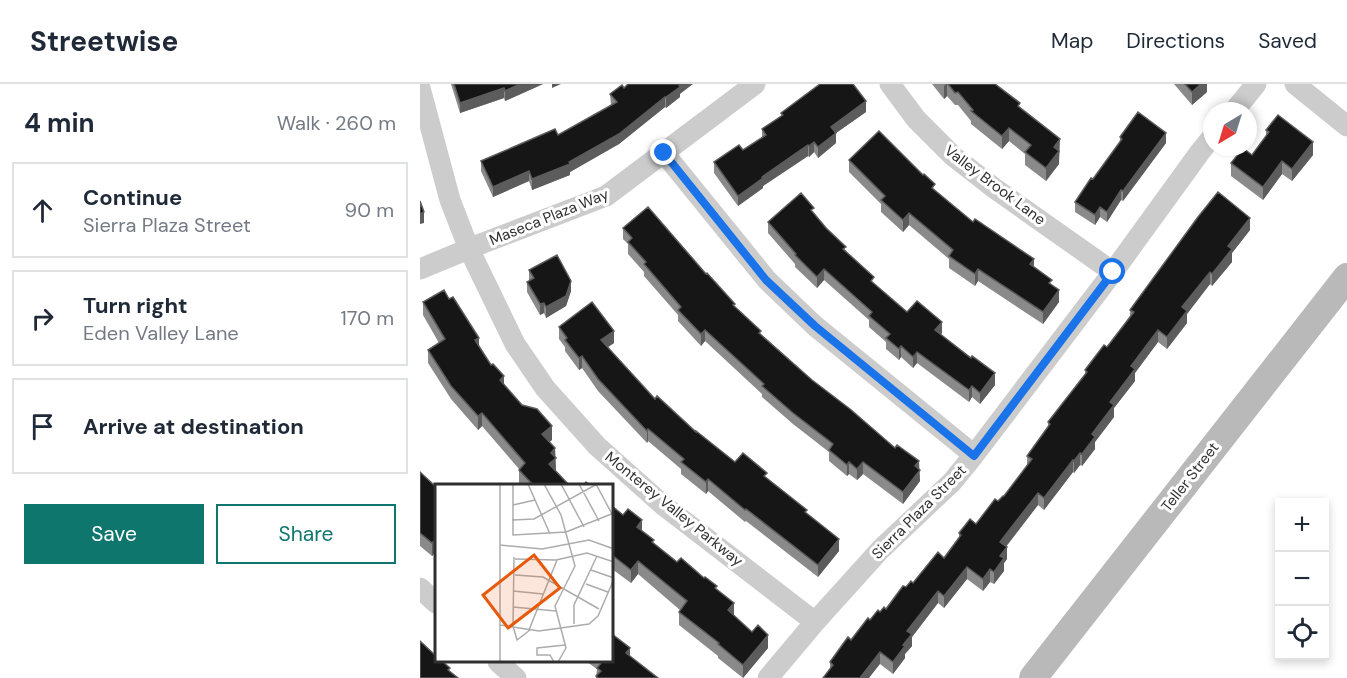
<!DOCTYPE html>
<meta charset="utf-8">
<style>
body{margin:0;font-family:"DM Sans",sans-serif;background:#f6f6f7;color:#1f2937}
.controls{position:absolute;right:18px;bottom:18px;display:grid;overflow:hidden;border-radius:0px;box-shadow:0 3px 9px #0003}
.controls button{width:54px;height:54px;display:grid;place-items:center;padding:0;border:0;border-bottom:2px solid #e0e1e3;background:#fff;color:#1f2937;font:30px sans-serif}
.compass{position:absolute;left:783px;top:18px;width:54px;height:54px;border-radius:50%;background:#fff;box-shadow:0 3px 9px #0003;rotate:218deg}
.stop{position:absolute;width:18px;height:18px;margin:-14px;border:4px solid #1a73e8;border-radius:50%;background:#fff}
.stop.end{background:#1a73e8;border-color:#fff;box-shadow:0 2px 6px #0008}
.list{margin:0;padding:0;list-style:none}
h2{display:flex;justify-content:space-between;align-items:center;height:78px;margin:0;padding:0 24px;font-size:26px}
h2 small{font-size:20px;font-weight:400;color:#747a83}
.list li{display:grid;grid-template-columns:39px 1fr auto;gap:18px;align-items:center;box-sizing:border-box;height:96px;margin:0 12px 12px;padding:0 12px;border:2px solid #e0e1e3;border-radius:0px}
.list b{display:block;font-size:22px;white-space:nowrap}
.list p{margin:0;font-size:20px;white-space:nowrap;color:#747a83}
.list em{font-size:20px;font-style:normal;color:#747a83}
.actions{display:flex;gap:12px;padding:18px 24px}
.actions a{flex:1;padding:14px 0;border:2px solid #0f766e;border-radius:0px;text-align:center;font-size:21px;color:#0f766e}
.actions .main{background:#0f766e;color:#fff}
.icon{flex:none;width:33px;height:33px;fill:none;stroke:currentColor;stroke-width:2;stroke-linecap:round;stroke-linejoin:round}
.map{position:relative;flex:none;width:927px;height:594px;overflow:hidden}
header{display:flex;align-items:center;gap:36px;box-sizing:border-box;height:84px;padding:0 30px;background:#fff;border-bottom:2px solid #e0e1e3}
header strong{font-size:28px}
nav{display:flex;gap:33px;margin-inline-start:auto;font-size:21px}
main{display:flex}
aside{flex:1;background:#fff}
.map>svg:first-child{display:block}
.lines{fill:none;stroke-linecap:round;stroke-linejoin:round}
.street{stroke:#ccc;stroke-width:21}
.secondary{stroke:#b9b9b9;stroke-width:28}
.wall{fill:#8a8a8a}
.shaded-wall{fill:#5c5c5c}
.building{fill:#161616;stroke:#5c5c5c;stroke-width:1.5}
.route{stroke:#1a73e8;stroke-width:8}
.labels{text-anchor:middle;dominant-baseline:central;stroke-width:6;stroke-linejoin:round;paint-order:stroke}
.street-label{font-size:15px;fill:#2f2f2f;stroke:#fff}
.inset-road{fill:none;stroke:#acacac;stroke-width:1.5}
.view{fill:#e8590c;fill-opacity:0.15;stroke:#e8590c;stroke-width:3}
.inset-edge{fill:none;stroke:#2f2f2f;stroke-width:3}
</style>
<header>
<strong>Streetwise</strong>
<nav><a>Map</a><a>Directions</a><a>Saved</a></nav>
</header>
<main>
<aside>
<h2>4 min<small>Walk · 260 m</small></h2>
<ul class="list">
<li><svg class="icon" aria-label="ahead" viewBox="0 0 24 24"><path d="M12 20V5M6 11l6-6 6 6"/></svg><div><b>Continue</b><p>Sierra Plaza Street</p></div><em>90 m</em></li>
<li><svg class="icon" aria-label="right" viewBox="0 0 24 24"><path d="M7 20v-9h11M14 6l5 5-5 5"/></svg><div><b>Turn right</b><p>Eden Valley Lane</p></div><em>170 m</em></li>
<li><svg class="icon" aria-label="arrive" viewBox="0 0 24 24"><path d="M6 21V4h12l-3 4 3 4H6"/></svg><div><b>Arrive at destination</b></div></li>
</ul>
<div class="actions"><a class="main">Save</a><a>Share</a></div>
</aside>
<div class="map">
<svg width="927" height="594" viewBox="0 0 927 594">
<rect width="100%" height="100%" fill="#fff"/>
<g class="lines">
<path class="street" d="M470,0l26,35 37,37 41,32 119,84
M875,0l52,42
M0,4l30,112 19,49 46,95 30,44 52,58 66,59 152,117
M814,27l22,-27
M244,69l103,127 48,46 159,129
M0,185l63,-26 123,-47 149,-112
M0,504l16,15
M78,578l18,16
M348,594l47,-56 65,-72 72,-68 22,-27 139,-183 87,-120 12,-15"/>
<path class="secondary" d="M613,594l314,-401"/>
</g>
<path class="wall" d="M31,0h92l-38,17 -1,-3 -44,15z
M512,0h63l25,24 40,44 -1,1v11l-13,17 -21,-16v-11l-16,-13 -7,8 -31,-25v-3l-13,-16h-3l-8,-9 -3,3z
M754,0h33v8l-15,13z
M204,4l56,6v3l-14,11 -1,-1 -46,37 -49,28v3l-38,15 -3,-9 -36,16 -12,-26v-10l77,-26 53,-30 -1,-11z
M446,28l-30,21v10l-18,15 -4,-6 -5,5 -1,-1 -45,30v2l-25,18 -24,-33v-11l29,-12 19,-13v-8l19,-12v-4z
M846,46l47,25 -21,26 -10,-7 -19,26 -32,-24v-13l21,-8 14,-19z
M700,53l46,6 -43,58 -2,-1 -14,22 -7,-5 -5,8 -20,-13v-10l18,-23 27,-37z
M429,76l86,30 38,32 61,45 18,18 7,17 -16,22 -65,-43 -3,5 -26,-18v-9l-40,-34 -6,7 -22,-20v-8l-32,-32z
M394,129l60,71 33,28 35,21 -1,1 54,51 -15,19 -8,-7 -3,5 -52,-39 -4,5 -12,-11 -2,3 -13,-11v-7l-17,-15v-7l-45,-40 -7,8 -22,-21v-3l-27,-31v-11z
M203,144l112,79 26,27 51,46 107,89 1,12 -17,23 -40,-30 -6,6 -8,-6 -2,2 -18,-15v-9l-36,-28 -31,-27v-3l-57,-53 -4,5 -23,-25v-6l-34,-39v-4l-16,-18v-10l-5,-5z
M830,146l-18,23v9l-20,24 -2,-2 -23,30v9l-20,26 -9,-7 -23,31v8l-21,27v9l-19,25v7l-13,17 -2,-1 -6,8 -1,-1 -29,38 -6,-5 -32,42 1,12 -3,4v8l-10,13 -4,-2 -7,9 -16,-12 -23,29 -6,-5 -26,34v9l-7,8v4l-12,16 -13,-10 -50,5v-7l40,-42 10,-8 6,-3 20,-22 7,-4 31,-25 15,-19v-6l17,-9 28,-28 23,-30v-10l21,-29v-5l37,-48v-4l22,-23 23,-31v-6z
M109,186l42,21 -5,15 -20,12 -2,-5 -4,2 -13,-23v-10l2,-1z
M3,218l56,45 25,38 48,55 -3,2 6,6 1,23 14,15h-49l-2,-3v-14l-37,-43 -4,4 -27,-31 -23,-36v-13l11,-7 -16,-28z
M139,243l55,16 -7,4 48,52 41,33 39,30 32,16 40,36 32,37 -21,26 -72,-56 -1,1 -37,-31 -2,3 -25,-20v-5l-33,-28 -1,2 -49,-52 -16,-23 -3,2 -14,-19v-4l-6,-8z
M0,388l16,15v70l-2,-3 -2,2 -12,-10z
M192,422l30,25 12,12 23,19 40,28 17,26 34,32 -25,30 -25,-20v-2l-39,-31v-13l1,-2 -42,-36 -7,9 -19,-14z
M210,573l28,21h-62l1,-9 -10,-7h25z"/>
<path class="shaded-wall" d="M100,0h23l-38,17v-10z
M132,0h9l-9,4z
M260,0h13l-13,10v3l-14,11v-11z
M526,0h1v12l-3,3v-13z
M781,0h6v8l-15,13v-13z
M84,4v10l-44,15v-10z
M245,13v10l-46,37 -49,28v3l-38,15v-11l37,-17z
M446,17v11l-30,21v10l-18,15v-11l13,-20z
M589,44v13l-7,8v-13z
M746,49v10l-43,58v-10z
M640,55l-1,25 -13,17v-13l8,-21z
M394,58v10l-5,5v-11z
M893,58v13l-21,26v-12z
M388,61v11l-45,30v2l-25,18v-10l24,-19z
M862,77v13l-19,26v-13z
M109,87v10l-36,16v-10z
M701,106v10l-14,22v-10z
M680,123v10l-5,8v-10z
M4,128v11l-4,1v-10z
M489,129v12l-6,7v-12z
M830,134v12l-18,23v9l-20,24v-12l16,-28z
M614,175v12l-4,-7z
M404,185v11l-7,8v-11z
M558,185v12l-3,5v-12z
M790,188v12l-23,30v9l-20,26v-12l15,-30z
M151,197v10l-5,15 -20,12v-11z
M639,206v12l-16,22v-12z
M124,219v10l-4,2v-11z
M522,238v11l-7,8v-11z
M285,246v11l-4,5v-12z
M738,246v12l-23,31v8l-21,27v9l-19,25v7l-13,17v-12l28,-52 21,-36z
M194,247v12l-13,9v-12z
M59,254v13l-4,-11z
M481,262v11l-2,3v-11z
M497,268v11l-4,5v-11z
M162,272v12l-3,2v-12z
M575,289v12l-15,19v-11z
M84,292v14l-4,-10z
M552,302v11l-3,5v-12z
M62,329v13l-4,4v-14z
M132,342v14l-10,8v-14z
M228,345v12l-1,2v-12z
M135,364l1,24 -7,-8 2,-11z
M660,369v12l-6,8v-12z
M653,376v12l-29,38v-12z
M499,377l1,20 -17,23v-12l12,-26z
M429,378v12l-2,2v-11z
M443,378v12l-6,6v-11z
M288,395v12l-2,3v-12z
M618,409v12l-38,49v-12z
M222,436v14l-5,-7z
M419,455v12l-21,26v-12z
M14,457v13l-2,2v-13z
M587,463v12l-3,4v8l-10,13v-12l6,-16z
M218,477v13l-7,9v-13z
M547,483v12l-23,29v-12z
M570,485v13l-7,9v-12z
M518,507v12l-26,34v9l-7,8v4l-12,16v-12l14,-31z
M314,519v13l-6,-6z
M348,551v13l-25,30v-13z
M210,564v14l-4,-9z
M460,568v12l-11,14h-9z"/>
<path class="building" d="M34,0h66l-15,7 -1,-3 -44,15z
M208,0h52l-1,1 1,2 -14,10h-1l-46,37 -50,28 1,2 -38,15 -3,-8 -36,16 -12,-26 74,-32 3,6 59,-33 -7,-8 12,-9 2,3z
M400,0h33l13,17 -35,26 5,6 -18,14 -4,-5 -5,4 -1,-1 -46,32 1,1 -25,18 -24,-34 25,-17 4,5 23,-15 -4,-6 21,-14 -2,-2z
M528,0h47l25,19 -2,3 42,33 -6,8 5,4 -13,17 -21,-16 6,-7 -22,-17 -7,8 -31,-25 2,-1 -15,-18 -3,1z
M765,0h16l-9,8z
M718,28l28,21 -43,58 -2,-1 -14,22 -7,-5 -5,8 -20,-13 16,-24 2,1 29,-40 -2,-2z
M858,31l35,27 -21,27 -10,-8 -19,26 -32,-24 12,-15 9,7 17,-23 -3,-2z
M459,47l44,44 1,-1 11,10 -3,4 41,34 2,-3 59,40 -4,5 22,16 -3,3 10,7 -16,22 -65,-43 -3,5 -26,-18 4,-6 -44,-37 -6,7 -22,-20 4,-4 -36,-36z
M798,108l32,26 -22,28 4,3 -20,25 -2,-2 -28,35 5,4 -20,26 -9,-7 -27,36 4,3 -25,33 4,3 -22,29 3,3 -13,17 -2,-1 -6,8 -1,-1 -29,38 -6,-5 -38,49 7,5 -7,9 4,2 -10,14 -4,-3 -7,10 -16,-12 -23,29 -6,-5 -31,40 5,3 -9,11 2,1 -12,16 -13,-10 -20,26h-37l10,-13 -3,-3 18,-25 3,3 17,-22 2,2 8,-10 2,2 4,-5 2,2 17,-23 3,1 5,-6 2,2 25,-31 6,6 17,-23 -2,-2 11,-14 6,5 19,-25 3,2 5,-5h1l28,-37 -5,-3 23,-32 -2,-2 39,-50 -2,-2 19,-25 3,2 27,-35 -4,-2 68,-93z
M381,109l13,15 -3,2 15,18 20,19 -3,2 31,28 -3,4 36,31 10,-11 25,21 -7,8 36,28 1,-2 23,17 -15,20 -8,-7 -3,4 -52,-38 -4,5 -12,-11 -2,3 -13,-11 4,-4 -21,-18 3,-4 -48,-43 -7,8 -22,-22 1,-1 -28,-32z
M0,117l4,11 -4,2z
M228,123l58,67 1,-1 28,31 -2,1 28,26 -2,2 53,47 38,29 45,39 2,-3 22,16 -4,5 5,4 -17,22 -40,-30 -6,7 -8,-7 -2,3 -18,-15 4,-6 -40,-31 -31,-27 2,-2 -59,-54 -4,4 -23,-24 3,-3 -37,-43 2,-2 -18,-20 4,-4 -9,-10z
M137,171l14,26 -5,15 -20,11 -2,-4 -4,1 -13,-22 7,-4 -5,-8z
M24,206l5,9 4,-2 26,41 -4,2 16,25 2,-1 11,12 -4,4 22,25 15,4 15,17 -10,8 13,14 -4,5 5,5 -7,6 21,22h-36l-15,-16 6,-7 -43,-50 -4,3 -27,-30 -23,-36 17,-11 -22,-37z
M172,218l22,29 -13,9 54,59 2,-3 39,36v-1l39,31 8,-9 24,20 -3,3 43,34 -2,2 34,27 -21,26 -72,-56 -1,1 -37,-31 -2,3 -25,-20 3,-3 -36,-30 -1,2 -49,-52 -16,-23 -3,2 -14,-18 2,-2 -8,-11z
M0,388l16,15v56l-2,-2 -2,2 -12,-10z
M166,398l5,4h-8z
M192,422l11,9 5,-6 14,11 -5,7 17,13 -2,2 25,20 4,-4 23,20 1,-1 12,9 -2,2 19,15 -6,7 24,22 6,-7 10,10 -25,30 -25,-21 1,-1 -40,-31 8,-11 -49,-40 -7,9 -19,-15z
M192,550l18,14 -4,5 32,25h-60l-2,-2 5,-5 -4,-3 5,-6h10z
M0,557l16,15v6h7l7,6 -2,2 10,8h-38z"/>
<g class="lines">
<path class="route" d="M244,69l102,127 49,46 159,130 139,-184"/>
</g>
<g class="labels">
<g class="street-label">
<text transform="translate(575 101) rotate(37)">Valley Brook Lane</text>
<text transform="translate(129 133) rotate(-22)">Maseca Plaza Way</text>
<text transform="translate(770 393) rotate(-52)">Teller Street</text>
<text transform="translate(254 425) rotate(39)">Monterey Valley Parkway</text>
<text transform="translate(499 428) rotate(-45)">Sierra Plaza Street</text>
</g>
</g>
<g transform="translate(15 400)">
<rect width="178" height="178" fill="#fff"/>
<path class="inset-road" d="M78,0v51l53,-3 48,-19M93,0l22,50M109,0l17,31 14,51 -20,40 11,42 -8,14M126,0l23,43M144,0l20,37M161,0l17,32M78,21l22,-5M77,36l22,-1 63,-35M65,61l42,4 47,-9 25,9M80,75l41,1 31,-7 27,9M156,86l23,8M80,91l28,2 56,32M151,100l22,8M78,107l30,3M78,123l43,4M139,140v-19l23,-49M65,141l39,6 50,-7 9,-8 16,-37M78,142l1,-69M78,142l4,14 13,-10M94,146l28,-70M65,178v-178M119,178l-4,-7h-13v-7l28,-3"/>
<path class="view" d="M99,71l26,33 -52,40 -25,-33z"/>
<rect width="178" height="178" class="inset-edge"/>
</g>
</svg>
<div class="controls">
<button>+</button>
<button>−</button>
<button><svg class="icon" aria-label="locate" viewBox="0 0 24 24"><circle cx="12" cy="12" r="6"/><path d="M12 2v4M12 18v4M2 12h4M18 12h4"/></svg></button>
</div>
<svg class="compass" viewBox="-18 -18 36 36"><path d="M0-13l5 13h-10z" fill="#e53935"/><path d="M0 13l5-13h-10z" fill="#747a83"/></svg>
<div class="stop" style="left:693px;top:188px"></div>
<div class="stop end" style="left:244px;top:69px"></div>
</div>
</main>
